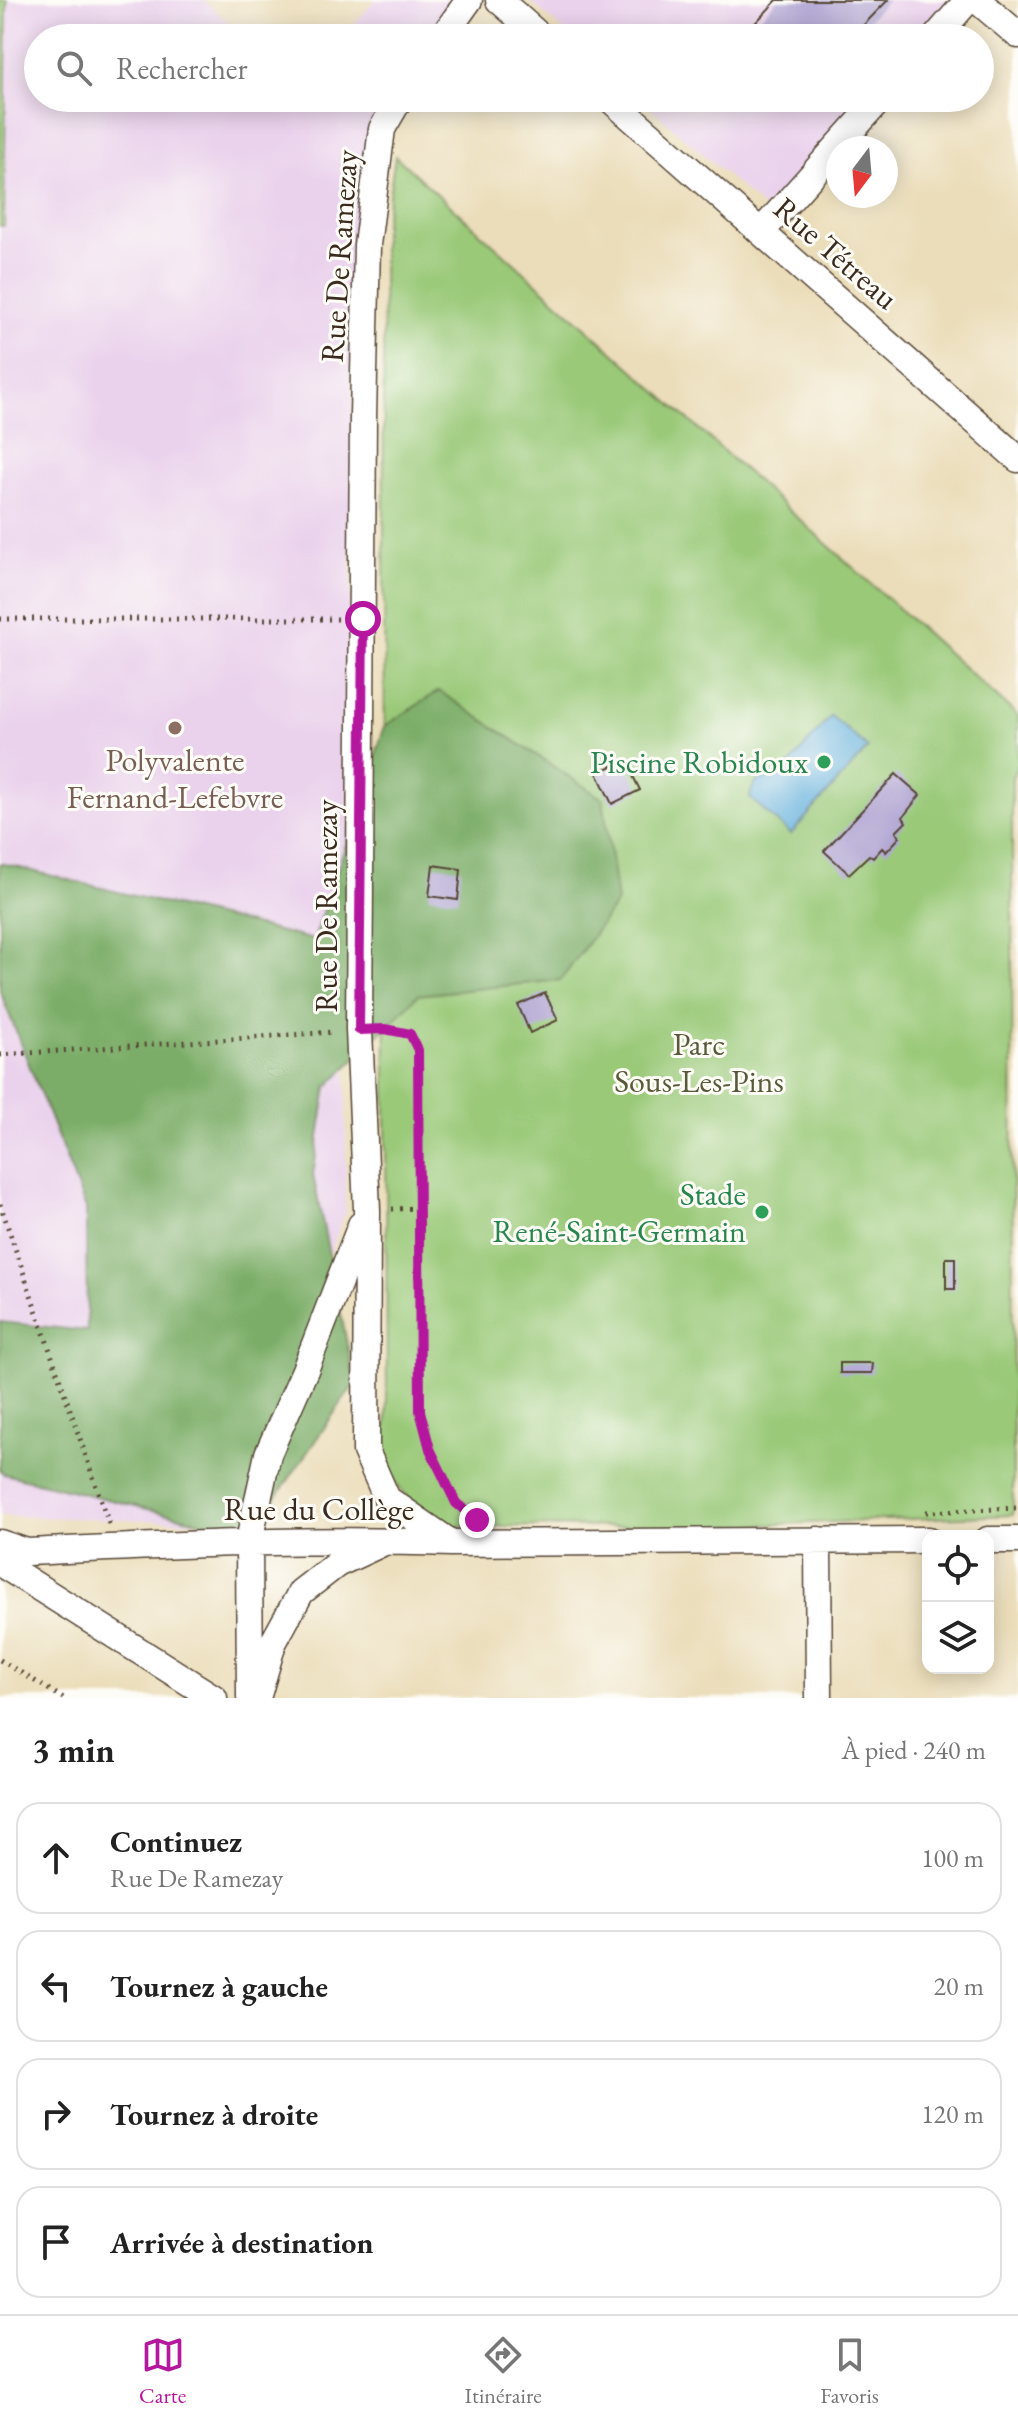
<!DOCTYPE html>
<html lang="fr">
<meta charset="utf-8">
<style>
body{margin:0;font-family:"EB Garamond",serif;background:#f6f6f6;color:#222}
.controls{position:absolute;right:24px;bottom:24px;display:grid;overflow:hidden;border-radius:16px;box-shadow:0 4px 20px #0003}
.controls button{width:72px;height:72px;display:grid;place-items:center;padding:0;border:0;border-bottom:2px solid #e0e0e0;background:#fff;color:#222;font:40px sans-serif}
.compass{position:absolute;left:826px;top:136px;width:72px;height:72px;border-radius:50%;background:#fff;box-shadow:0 4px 20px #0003;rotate:196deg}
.stop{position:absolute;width:24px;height:24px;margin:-18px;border:6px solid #b5179e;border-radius:50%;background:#fff}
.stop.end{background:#b5179e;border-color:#fff;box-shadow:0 2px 8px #0008}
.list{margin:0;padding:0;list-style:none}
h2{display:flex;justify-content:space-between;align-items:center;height:104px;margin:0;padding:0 32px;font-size:34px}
h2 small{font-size:26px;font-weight:400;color:#767676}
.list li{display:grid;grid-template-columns:52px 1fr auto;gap:24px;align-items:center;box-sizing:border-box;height:112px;margin:0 16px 16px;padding:0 16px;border:2px solid #e0e0e0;border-radius:24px}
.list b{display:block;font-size:30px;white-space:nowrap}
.list p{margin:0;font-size:26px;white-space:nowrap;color:#767676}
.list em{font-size:26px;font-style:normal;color:#767676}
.icon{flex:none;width:44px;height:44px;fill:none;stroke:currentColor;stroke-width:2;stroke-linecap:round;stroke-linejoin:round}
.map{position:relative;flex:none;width:1018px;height:1698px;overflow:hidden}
.search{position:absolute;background:#fff;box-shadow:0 4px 20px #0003;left:24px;right:24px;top:24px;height:88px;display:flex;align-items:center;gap:20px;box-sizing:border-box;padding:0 28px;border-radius:44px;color:#767676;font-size:30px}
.sheet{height:616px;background:#fff}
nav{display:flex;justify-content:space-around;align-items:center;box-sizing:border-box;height:112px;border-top:2px solid #e0e0e0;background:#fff;font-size:22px;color:#767676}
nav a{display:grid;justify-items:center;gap:4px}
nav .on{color:#b5179e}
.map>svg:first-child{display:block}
.built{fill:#ead1ec}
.green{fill:#9ac978;stroke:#6a7a4b;stroke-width:2}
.forest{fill:#7bad68;stroke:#5b6c43;stroke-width:2}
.water{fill:#65b1de;stroke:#506e7e;stroke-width:2}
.building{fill:#b1a5d3}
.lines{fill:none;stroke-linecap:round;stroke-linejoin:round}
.minor-casing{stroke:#554535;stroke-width:29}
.path{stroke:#554535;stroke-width:5;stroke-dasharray:2 6;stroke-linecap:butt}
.minor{stroke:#fff;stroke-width:26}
.route{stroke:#b5179e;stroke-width:10}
.education-dot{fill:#8d6e63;stroke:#fdfcf7;stroke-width:3}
.leisure-dot{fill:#2e9e5b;stroke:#fdfcf7;stroke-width:3}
.labels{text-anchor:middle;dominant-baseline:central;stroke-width:6;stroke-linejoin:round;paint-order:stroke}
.street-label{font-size:32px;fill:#3b2a1e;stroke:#fdfcf7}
.education-label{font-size:32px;fill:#785e54;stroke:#fdfcf7}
.leisure-label{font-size:32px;fill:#27864d;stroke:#fdfcf7;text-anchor:end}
.park-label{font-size:32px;fill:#585a39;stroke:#fdfcf7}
</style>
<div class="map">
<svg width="1018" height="1698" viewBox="0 0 1018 1698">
<rect width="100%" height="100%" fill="#fdfcf7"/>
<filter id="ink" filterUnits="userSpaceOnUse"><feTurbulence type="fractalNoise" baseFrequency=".0125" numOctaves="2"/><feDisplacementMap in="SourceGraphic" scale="16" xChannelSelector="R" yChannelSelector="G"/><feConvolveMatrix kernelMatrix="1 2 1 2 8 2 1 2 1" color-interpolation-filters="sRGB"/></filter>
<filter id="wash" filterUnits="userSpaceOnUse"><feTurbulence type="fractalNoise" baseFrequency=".006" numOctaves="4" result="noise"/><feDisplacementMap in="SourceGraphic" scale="32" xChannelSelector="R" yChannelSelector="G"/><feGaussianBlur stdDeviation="1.8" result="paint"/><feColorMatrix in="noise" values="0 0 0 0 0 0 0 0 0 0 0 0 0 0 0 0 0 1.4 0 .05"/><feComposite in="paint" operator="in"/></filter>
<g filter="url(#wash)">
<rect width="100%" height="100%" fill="#ebddb9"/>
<path class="built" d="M0,0h204l41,38h-207v60h351l-20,31 -15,115 -9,968 -110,311 -235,-7z
M375,0h80l-25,38h-88z
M529,0h430l-34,38h-353z
M640,98h232l-102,116z"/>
<path class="green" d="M0,0h7l-3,226h-4z
M395,156l623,560v47l-6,15 1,737 -302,12 -263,-1c-27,-17 -54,-33 -63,-66 -3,-13 1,-31 2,-44l-4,-1181z"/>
<path class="forest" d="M439,691l164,108 14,103 -56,78 -143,15 -91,92 -14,88 42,208 -104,151 -247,-60 -4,-4v-148l87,9 -1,-122 -86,-218v-128l314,77 71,-214z"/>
<path class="water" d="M831,716l37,32 -77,86 -41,-36c2,-19 14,-21 30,-22z"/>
<g id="blocks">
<path class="building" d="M777,0h111l-37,38h-110z
M625,760l15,30 -28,14 -15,-31z
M896,774l24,21 -17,22 3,5 -10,10 4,5 -14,15 -4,-4 -9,10 -4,-3 -20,19 -25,-23z
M433,865l28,4 -3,31 -29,-4z
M545,993l13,27 -28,13 -12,-28z
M946,1258h9v31h-9z
M840,1363h33l-1,10h-32z"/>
</g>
</g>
<g filter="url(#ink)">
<use href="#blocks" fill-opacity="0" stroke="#554535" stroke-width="2"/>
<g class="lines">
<g class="minor-casing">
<path id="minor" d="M499,0l43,38
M977,0l41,35
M442,38l27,-38
M935,38l33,-38
M400,98l-18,31 -15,116 -4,171 -4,614 8,180 -1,241 21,48 64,44
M609,98l409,361
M761,232l120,-134
M818,1540l1,158
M988,1540h30
M0,1543l27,9c141,-7 282,-14 424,-9l477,-3
M0,1563l214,135
M258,1695l15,-52 28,-51 36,-28 43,-20
M250,1698l-1,-157 19,-87 37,-84 56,-145"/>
</g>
<path class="path" d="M0,619h338
M384,1029l26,5 8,16 2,361 10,38 26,54 17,13
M0,1055l334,-23
M0,1204l109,320
M392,1209l27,-1
M926,1512l92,-4
M0,1660l63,38"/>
<use href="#minor" class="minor"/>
</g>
</g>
<g class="lines" filter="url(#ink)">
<path class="route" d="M363,619l-4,411 26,-1 25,5 8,16 2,361 10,38 26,54 21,17"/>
</g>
<circle class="education-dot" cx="175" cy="728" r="8"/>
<g class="leisure-dot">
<circle cx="824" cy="762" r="8"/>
<circle cx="762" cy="1212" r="8"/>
</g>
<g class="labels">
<g class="street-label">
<text transform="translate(836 253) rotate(41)">Rue Tétreau</text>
<text transform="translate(339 256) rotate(-86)">Rue De Ramezay</text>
<text transform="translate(326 906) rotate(-90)">Rue De Ramezay</text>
<text x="319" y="1509">Rue du Collège</text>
</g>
<g class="education-label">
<text x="175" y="760">Polyvalente<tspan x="175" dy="37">Fernand-Lefebvre</tspan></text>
</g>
<g class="leisure-label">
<text x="808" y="762">Piscine Robidoux</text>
<text x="746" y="1194">Stade<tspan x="746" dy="37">René-Saint-Germain</tspan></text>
</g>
<g class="park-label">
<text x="699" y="1044">Parc<tspan x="699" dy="37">Sous-Les-Pins</tspan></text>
</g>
</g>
</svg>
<div class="controls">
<button><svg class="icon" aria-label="locate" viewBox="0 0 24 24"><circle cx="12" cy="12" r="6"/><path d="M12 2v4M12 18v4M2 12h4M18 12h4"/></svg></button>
<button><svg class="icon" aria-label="layers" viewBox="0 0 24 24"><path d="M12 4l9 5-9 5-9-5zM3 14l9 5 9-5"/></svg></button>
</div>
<svg class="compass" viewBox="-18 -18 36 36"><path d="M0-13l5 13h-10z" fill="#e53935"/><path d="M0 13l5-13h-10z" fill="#767676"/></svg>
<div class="stop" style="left:363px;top:619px"></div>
<div class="stop end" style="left:477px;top:1520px"></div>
<div class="search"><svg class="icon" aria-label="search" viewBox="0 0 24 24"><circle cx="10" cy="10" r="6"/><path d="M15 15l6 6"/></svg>Rechercher</div>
</div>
<section class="sheet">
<h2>3 min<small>À pied · 240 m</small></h2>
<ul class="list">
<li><svg class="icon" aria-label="ahead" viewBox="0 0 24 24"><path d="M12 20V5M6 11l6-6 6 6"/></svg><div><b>Continuez</b><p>Rue De Ramezay</p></div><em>100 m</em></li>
<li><svg class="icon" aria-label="left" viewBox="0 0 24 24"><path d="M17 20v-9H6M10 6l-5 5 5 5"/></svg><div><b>Tournez à gauche</b></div><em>20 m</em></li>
<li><svg class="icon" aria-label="right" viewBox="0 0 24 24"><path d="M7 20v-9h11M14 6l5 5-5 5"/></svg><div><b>Tournez à droite</b></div><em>120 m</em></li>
<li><svg class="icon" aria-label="arrive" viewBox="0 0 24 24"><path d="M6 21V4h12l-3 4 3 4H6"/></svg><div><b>Arrivée à destination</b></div></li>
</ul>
</section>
<nav>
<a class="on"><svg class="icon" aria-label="map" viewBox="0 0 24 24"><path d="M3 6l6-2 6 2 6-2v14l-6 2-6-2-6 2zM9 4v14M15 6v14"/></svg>Carte</a>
<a><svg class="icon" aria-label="directions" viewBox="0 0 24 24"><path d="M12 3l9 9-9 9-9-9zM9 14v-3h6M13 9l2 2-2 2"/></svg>Itinéraire</a>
<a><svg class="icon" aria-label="saved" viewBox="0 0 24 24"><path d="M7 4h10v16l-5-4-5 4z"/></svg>Favoris</a>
</nav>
